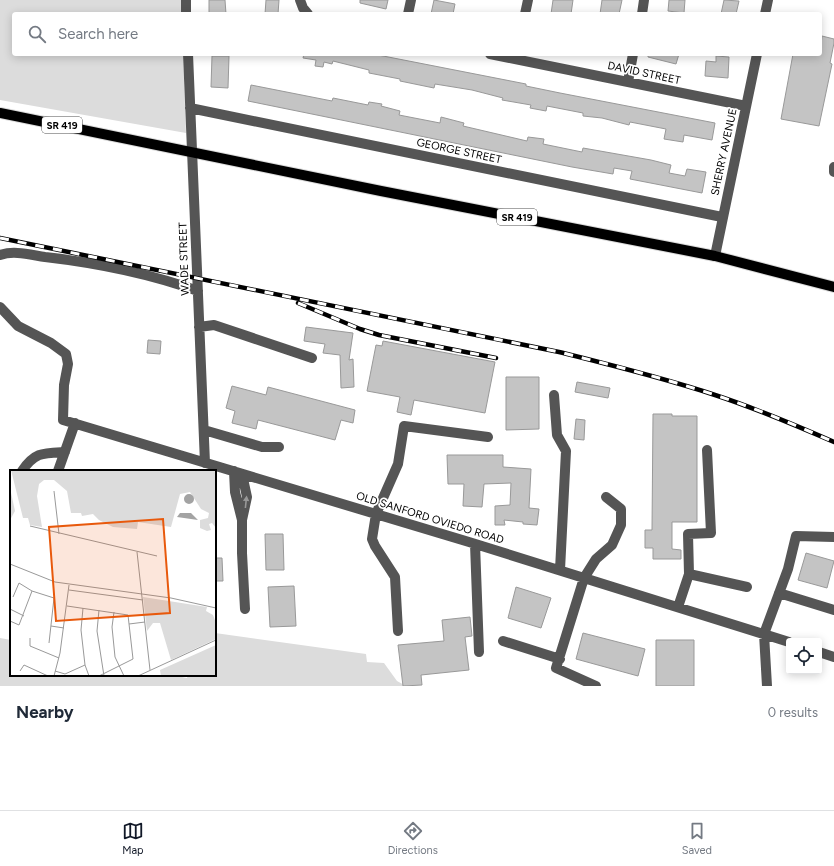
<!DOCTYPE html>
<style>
body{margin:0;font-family:Figtree,sans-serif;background:#f6f6f7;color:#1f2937}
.controls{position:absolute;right:12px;bottom:12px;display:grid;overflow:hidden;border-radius:4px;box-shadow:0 2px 10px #0003}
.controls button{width:36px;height:36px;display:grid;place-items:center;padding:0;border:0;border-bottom:1px solid #e0e1e3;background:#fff;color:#1f2937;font:20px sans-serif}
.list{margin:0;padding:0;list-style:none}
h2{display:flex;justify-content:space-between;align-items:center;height:52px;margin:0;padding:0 16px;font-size:17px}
h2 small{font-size:13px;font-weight:400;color:#747a83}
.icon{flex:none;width:22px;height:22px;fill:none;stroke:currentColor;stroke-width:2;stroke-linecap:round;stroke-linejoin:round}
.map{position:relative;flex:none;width:834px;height:686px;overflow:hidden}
.search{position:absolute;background:#fff;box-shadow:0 2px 10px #0003;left:12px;right:12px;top:12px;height:44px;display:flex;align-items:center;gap:10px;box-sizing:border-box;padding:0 14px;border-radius:4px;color:#747a83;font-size:15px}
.sheet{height:124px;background:#fff}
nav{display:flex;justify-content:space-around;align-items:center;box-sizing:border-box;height:56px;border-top:1px solid #e0e1e3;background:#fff;font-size:11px;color:#747a83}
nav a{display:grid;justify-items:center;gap:2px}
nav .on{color:#111827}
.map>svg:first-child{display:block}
.green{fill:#dcdcdc}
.building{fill:#c4c4c4;stroke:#999}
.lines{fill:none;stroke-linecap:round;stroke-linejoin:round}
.major-casing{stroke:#dbdbdb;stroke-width:12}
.minor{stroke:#555;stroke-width:10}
.major{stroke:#000;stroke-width:10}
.rail-casing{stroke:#000;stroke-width:4.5}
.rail{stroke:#fff;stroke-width:3;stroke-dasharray:9;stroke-linecap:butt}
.oneway{fill:#999}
.labels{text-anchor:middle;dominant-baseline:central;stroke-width:3.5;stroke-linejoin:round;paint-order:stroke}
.shield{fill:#fff;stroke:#4c4c4c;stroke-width:1}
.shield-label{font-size:10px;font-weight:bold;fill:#000}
.street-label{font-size:11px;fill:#000;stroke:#fff}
.inset-road{fill:none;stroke:#999;stroke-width:1}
.view{fill:#e8590c;fill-opacity:0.15;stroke:#e8590c;stroke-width:2}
.inset-edge{fill:none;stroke:#000;stroke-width:2}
</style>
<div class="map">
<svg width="834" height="686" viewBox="0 0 834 686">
<rect width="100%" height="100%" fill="#fff"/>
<path class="green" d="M0,0h181v14h-167v40h169l3,79 -186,-33z
M215,633l151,21 1,8 17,1 13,18 9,5h-406v-48l11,2v35h161l15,3 1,-3h27z"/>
<path class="building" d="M209,0h16l1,14h-17z
M266,0h13l-1,14h-13z
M360,0h28l-2,9 -26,-6z
M434,0l21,4 -2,10h-22z
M553,0h20l-2,14h-20z
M602,0h20l-3,14h-19z
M669,0h16l-1,13 -16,-2z
M724,0l15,1 -3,13h-15z
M822,36l12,3v4l-4,20 2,1 -13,62 -38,-7 12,-65h27z
M304,54h69l153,30v2l34,7 155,30 -3,17 -28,-5 -1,7 -19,-3 2,-10 -36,-7 -1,3 -27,-7 -19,-2v-3l-36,-7 -1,5 -16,-3 1,-3 -29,-5 1,-2 -31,-8 -37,-6 -1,4 -34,-7v-2l-31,-6v-3l-36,-9 -1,3 -8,-2 -1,5 -8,-1 1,-6 -13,-2z
M648,54h31l-3,10 -28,-7z
M212,56h17l-1,32 -17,-1z
M716,56l13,1 -1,21 -23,-2 1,-15 10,1z
M251,85l81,16 1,-3 35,7 1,-3 13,2 -1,2 19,5 -1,4 41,8 1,-6 23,6 -1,3 64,15 1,-4 16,2 -1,5 39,8 1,-4 68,12 20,5 -2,8 16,3 2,-7 19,3 -4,21 -72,-14 2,-8 -18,-3 -1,6 -41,-7 -324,-66z
M306,327l47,6 -4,27 4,-1 1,28 -13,1 -1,-33 -17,-2 2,-9 -21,-3z
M148,340l13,1 -1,13 -13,-1z
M383,341l112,21 -10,51 -71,-13 -3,15 -14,-3 3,-15 -33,-6 9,-46 6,1z
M506,377h33v52l-33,1z
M577,382l33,6 -2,10 -33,-6z
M232,386l34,9 2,-8 87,23 -2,13 -12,-3 -6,20 -77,-20 -2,9 -24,-6 3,-12 -9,-3z
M653,414h19v2h25v106h-25v27l9,1v9h-28v-11h-8v-18h7z
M576,419l9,1 -1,20 -10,-1z
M447,455h56v12l28,2 -2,39 10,1 -2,16 -14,-1v-2l-19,-2 1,5h-10v-19l15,-1 1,-22 -27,1 -2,23 -19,-1 1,-22h-16z
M265,534h18l1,36h-18z
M806,553l28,8 -7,27 -29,-8z
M215,558h7l1,23h-8z
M294,586l2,40 -26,1 -2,-40z
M516,587l35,11 -10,30 -33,-10z
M470,617l2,19 -7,1 4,33 -48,5 1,10 -19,1 -5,-41 46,-4 -2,-21z
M583,633l62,16 -7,27 -62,-17z
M656,640h38v46h-38z"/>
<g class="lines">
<g class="major-casing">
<path id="major" d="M0,113l381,78 334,65 119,31"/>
</g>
<path class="minor" d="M186,0v14
M300,0l3,8 5,6
M408,14l3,-14
M525,14l3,-14
M642,14l2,-14
M765,14l3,-14
M188,54l17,409
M490,54l256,52
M628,82l5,-28
M190,108l532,109
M834,167v5
M0,255c14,-5 31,0 45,2 52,6 103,16 153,34
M715,256l42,-202
M0,307l18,19 33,17 15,11 2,10 -4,21 -1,35 406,122 320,100
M199,327l15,-2 98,33
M554,395l3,40 9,16 -6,119
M204,430l58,17h17
M22,471c13,-19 21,-18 43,-19
M58,471l17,-48
M234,471l1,21 7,28 5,-23 -5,-23
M242,520v33l3,56
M475,544l4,108
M689,574l-1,-40 23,-1 -4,-83
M779,593l55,17
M678,607l11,-33 58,13
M398,631l-3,-54 -20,-31 -3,-7 4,-25 22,-50 6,-38 84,11
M503,641l57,18
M819,652l15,5
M596,686l-40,-18 28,-90 12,-19 16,-14 9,-20v-16l-15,-12
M767,686l-3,-52 24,-65 8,-33 38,1"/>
<use href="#major" class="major"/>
<g class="rail-casing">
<path id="rail" d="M0,238l559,114c52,13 105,26 156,43 40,13 80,30 119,47
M298,303l62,26 19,6 117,23"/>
</g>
<use href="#rail" class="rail"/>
</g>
<defs><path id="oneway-solid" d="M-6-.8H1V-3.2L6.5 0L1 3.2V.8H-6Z"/></defs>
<use class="oneway" href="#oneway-solid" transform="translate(246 502) rotate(-84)"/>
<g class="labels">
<g class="shield">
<rect x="42" y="117" width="40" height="16" rx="3"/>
<rect x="497" y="209" width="40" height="16" rx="3"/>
</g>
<g class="shield-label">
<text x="62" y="125">SR 419</text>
<text x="517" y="217">SR 419</text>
</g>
<g class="street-label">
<text transform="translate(644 73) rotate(12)">DAVID STREET</text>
<text transform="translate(459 151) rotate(12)">GEORGE STREET</text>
<text transform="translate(724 152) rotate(-78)">SHERRY AVENUE</text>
<text transform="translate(184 259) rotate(-92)">WADE STREET</text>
<text transform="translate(430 518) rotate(17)">OLD SANFORD OVIEDO ROAD</text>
</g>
</g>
<g transform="translate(10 470)">
<rect width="206" height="206" fill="#fff"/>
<path d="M1,0h205v58l-4,-5 -3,1 2,6 -4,1 -7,-3v-8l8,-2 1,-5 -8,-4 -11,-17 -10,2 -9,33 -33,-5 -1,7 -24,-2 -14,-7 -6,-6 -11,2 -1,-3h-10l-4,-22 -13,-11h-10l-5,4 -2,12 5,31 -12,-2 -2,-7h-5zM0,18l5,23 -5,9zM133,127l64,10 -1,4 7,4 3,8v16l-45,21 -11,-37h-7l-6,8zM206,175v31h-55l-1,-6z" fill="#dcdcdc"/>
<path d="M174 29a5 5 0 1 1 10 0a5 5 0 1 1-10 0ZM181,43l7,7 -21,-3 3,-4z" fill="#a3a3a3"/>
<path class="inset-road" d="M44,21l5,43M20,56l127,30M127,82l13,118M0,94l45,18 116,16 45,10M59,120l74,10M3,127l6,-14 13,8 22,7 -5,45M57,136l61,9 5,44 -34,17M73,138l-2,22 4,35 4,11M0,139l14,7M89,140l-2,21 7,45M104,142l-2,15 3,30 9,19M0,151l9,4 13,-34M119,154l16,-2M41,156l13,2M20,168v8l29,12M10,201l4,-6 24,11M45,201l10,3 20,-9M44,206l6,-23 9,-68M128,206l78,-36"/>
<path class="view" d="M153,49l7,94 -114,8 -7,-94z"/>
<rect width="206" height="206" class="inset-edge"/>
</g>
</svg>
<div class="controls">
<button><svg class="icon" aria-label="locate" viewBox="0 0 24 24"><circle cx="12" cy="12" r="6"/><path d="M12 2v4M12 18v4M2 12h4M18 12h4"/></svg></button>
</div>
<div class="search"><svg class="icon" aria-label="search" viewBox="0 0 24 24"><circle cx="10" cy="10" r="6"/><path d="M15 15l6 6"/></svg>Search here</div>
</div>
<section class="sheet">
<h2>Nearby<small>0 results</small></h2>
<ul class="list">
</ul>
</section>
<nav>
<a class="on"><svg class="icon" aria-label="map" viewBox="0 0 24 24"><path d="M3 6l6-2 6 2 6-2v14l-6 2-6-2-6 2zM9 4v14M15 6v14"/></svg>Map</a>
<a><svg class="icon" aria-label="directions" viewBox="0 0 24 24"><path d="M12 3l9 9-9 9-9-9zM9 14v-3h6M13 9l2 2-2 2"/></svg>Directions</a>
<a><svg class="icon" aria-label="saved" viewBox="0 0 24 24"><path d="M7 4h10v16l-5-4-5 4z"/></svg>Saved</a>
</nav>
